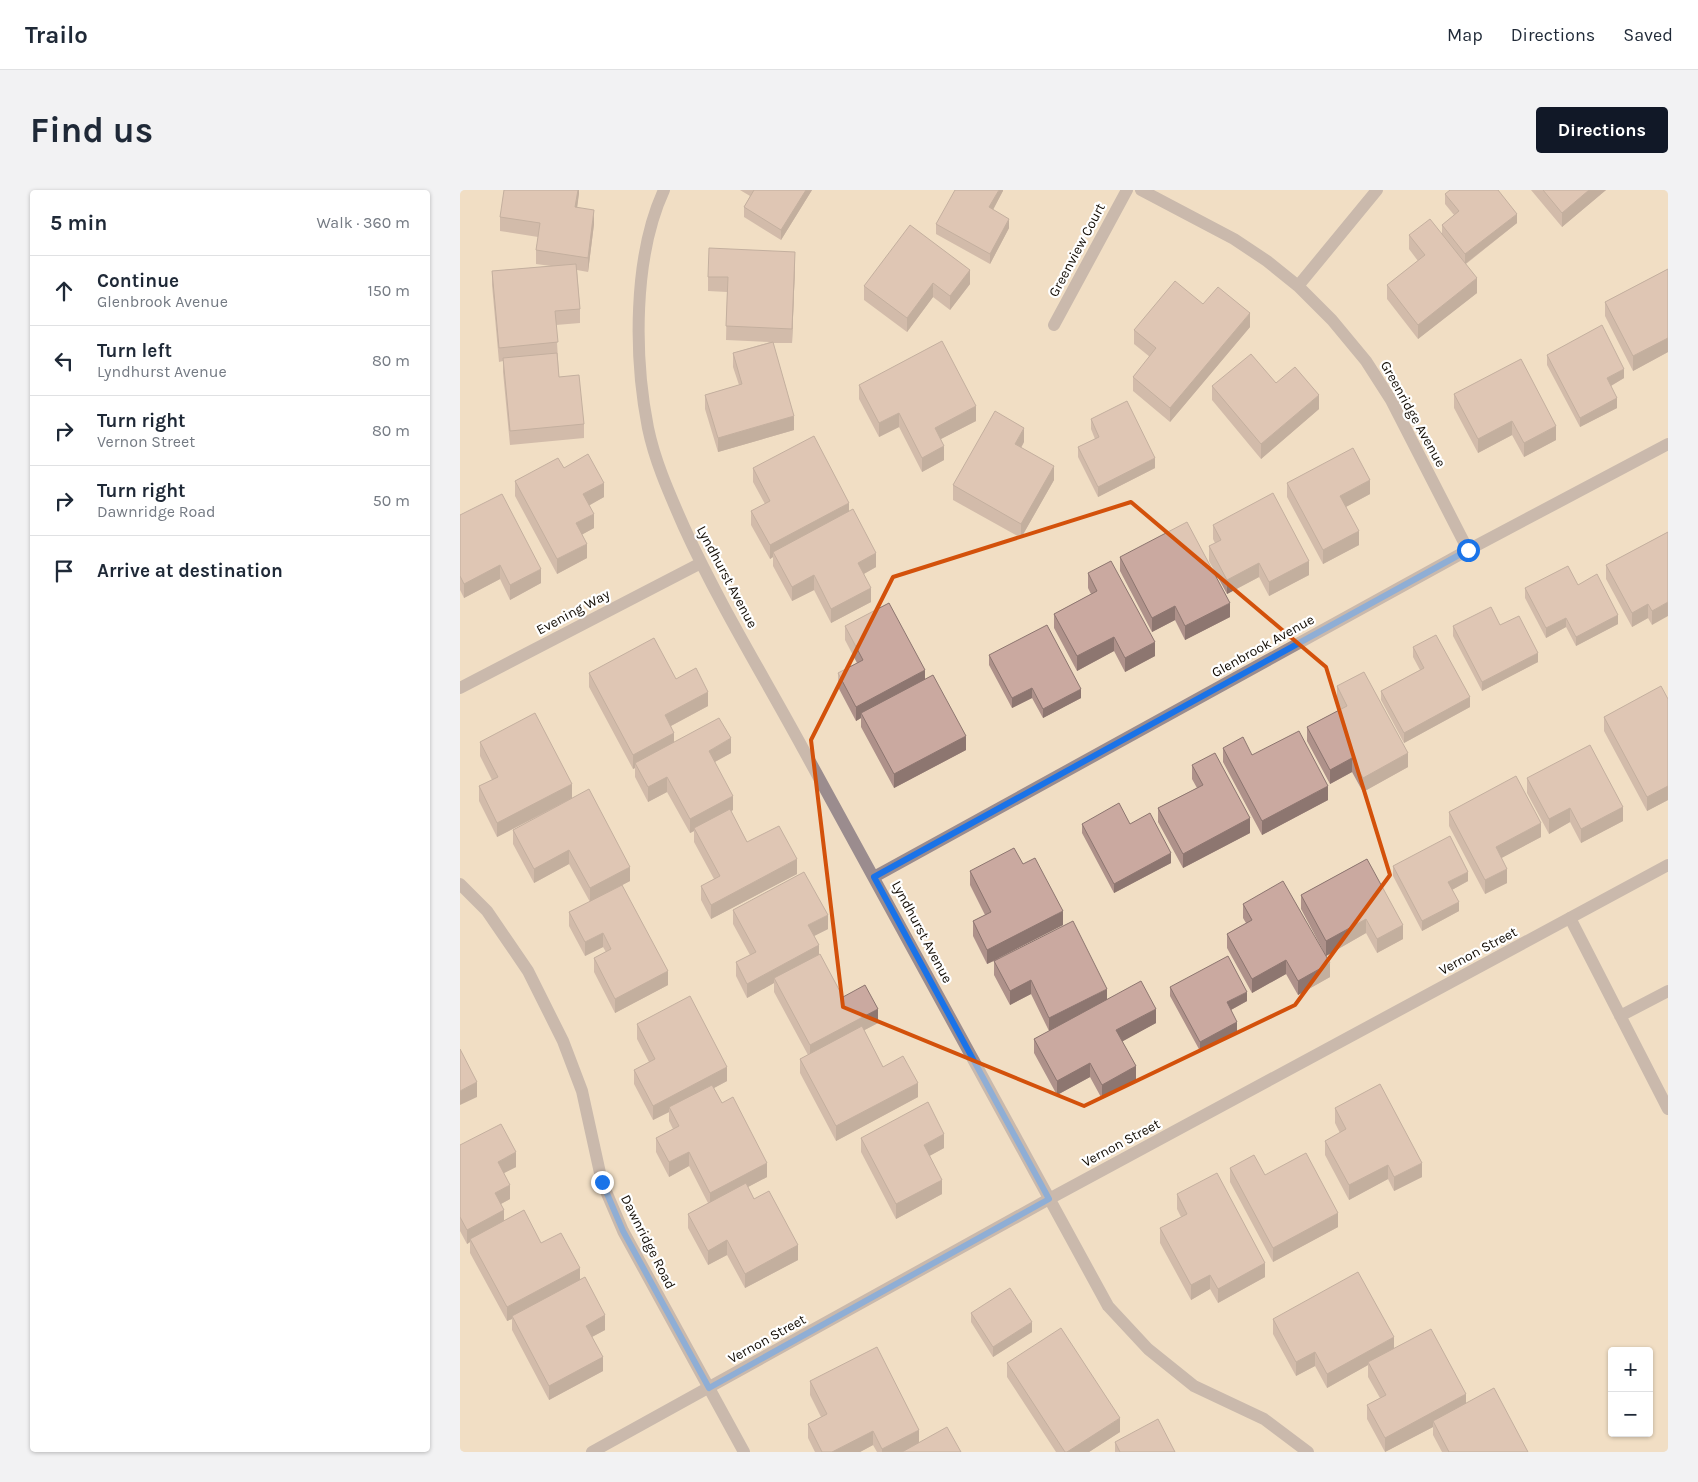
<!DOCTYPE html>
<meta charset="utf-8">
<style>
body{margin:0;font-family:Karla,sans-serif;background:#f2f2f3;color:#1f2937}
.controls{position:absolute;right:15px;bottom:15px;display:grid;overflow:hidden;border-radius:5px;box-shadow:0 1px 4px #0004}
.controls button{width:45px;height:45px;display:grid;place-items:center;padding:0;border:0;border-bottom:1px solid #e0e1e3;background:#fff;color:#1f2937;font:25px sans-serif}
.stop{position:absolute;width:15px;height:15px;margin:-11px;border:4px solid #1a73e8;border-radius:50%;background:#fff}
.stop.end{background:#1a73e8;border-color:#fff;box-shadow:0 1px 5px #0008}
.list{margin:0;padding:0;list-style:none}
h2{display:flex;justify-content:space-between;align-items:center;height:65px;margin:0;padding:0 20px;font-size:21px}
h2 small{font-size:16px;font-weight:400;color:#747a83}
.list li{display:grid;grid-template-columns:32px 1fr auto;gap:15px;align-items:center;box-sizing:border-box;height:70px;padding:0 20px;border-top:1px solid #e0e1e3}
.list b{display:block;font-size:19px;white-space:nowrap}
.list p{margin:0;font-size:16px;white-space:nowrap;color:#747a83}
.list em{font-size:16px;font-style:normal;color:#747a83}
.icon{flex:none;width:28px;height:28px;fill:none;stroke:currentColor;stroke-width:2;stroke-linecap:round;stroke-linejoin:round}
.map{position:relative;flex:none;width:1208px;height:1262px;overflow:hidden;border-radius:5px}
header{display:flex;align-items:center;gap:30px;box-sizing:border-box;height:70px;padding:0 25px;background:#fff;border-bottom:1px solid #e0e1e3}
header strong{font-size:24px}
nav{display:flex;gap:28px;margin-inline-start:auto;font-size:18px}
.intro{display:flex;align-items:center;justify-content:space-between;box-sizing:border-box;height:120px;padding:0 30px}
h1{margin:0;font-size:35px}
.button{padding:12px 22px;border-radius:5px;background:#111827;color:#fff;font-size:18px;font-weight:700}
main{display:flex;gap:30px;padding:0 30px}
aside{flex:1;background:#fff;border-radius:5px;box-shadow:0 1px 4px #0004}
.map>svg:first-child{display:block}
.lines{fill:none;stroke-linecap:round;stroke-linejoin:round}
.service{stroke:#9b8c8e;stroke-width:12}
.minor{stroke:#9b8c8e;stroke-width:12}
.tertiary{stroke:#9b8c8e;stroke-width:12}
.wall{fill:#ae918a}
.shaded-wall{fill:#8d7670}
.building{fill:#caa9a0;stroke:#8d7670}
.route{stroke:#1a73e8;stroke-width:6}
.marked{fill:none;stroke:#d3510b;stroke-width:4;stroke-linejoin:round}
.labels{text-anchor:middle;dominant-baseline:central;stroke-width:4.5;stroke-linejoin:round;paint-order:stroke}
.street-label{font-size:14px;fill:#120c04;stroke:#fff}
</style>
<header>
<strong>Trailo</strong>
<nav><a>Map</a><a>Directions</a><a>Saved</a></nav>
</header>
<div class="intro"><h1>Find us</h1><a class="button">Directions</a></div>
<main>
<aside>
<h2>5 min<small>Walk · 360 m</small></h2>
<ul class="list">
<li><svg class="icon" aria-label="ahead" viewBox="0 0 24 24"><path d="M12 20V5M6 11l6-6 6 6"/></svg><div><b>Continue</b><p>Glenbrook Avenue</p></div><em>150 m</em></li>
<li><svg class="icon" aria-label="left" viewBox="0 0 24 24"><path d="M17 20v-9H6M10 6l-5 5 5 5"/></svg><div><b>Turn left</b><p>Lyndhurst Avenue</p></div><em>80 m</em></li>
<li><svg class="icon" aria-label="right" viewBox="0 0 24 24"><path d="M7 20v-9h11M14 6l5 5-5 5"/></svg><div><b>Turn right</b><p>Vernon Street</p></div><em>80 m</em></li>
<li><svg class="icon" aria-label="right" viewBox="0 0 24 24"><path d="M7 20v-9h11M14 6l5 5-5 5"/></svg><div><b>Turn right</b><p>Dawnridge Road</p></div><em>50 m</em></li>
<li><svg class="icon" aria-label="arrive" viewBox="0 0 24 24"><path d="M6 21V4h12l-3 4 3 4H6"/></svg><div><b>Arrive at destination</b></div></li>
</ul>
</aside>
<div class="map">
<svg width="1208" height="1262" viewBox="0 0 1208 1262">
<rect width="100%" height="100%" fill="#f1dec4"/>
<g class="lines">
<path class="service" d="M1110,728l98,191
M1160,826l48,-25"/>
<path class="minor" d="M204,0c-31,67 -30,167 -16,238 7,34 22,67 36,99 36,79 82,153 123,229 102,183 200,367 301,550l40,43 46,37 70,33 44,33
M681,0l93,49 33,22 31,25 34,34 34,41 25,39 77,150
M838,96l79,-96
M594,135l73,-135
M0,498l241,-125
M414,687l594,-327 200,-106
M0,694l27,27 41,60 35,70 19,50 20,91 21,49 121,221"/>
<path class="tertiary" d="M132,1262l457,-253 619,-334"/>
</g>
<path class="wall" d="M119,0l-2,18 17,16 -6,48 -11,-2 3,39v14l-24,2 3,52 25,47v14l-74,7 -7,-73v-11l-4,1 -7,-77v-14l59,-5 -15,-2v-14l2,-13 -38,-6v-14z
M280,0h72l-31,50 -37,-23v-10l6,-11z
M543,0l-10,20 16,18 -19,36 -54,-30v-10z
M1071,0h75l-44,37z
M985,4l72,29 -51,41 11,29 -59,46 -31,-40v-14l31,-24 -9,-12v-14l33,-1v-9l12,-10 -9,-11z
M335,76l-3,77h-19l21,87 -76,22 -13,-43v-14l34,-10 -6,-18v-14l37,-11 -44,-2 1,-48 -19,-1v-14z
M1208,79v83l-35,19 -28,-55v-14z
M510,80v14l-20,26 -17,-13 -26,35 -43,-32v-14z
M743,114l47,23 -80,95 -37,-31v-14l17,-20 -16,-13v-14z
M1087,165l77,23 -13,8 6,22 -37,19 -33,-62z
M399,195l117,36 -35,18 3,21 -22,12 -23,-45 -20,10 -20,-38z
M752,196l107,23 -58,50 -49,-59z
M994,204l102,46 -32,17 -12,-22 -34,18 -24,-45z
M631,229l64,49 -57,29 -20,-40v-10l17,-8 -4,-10z
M564,252l-3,6 33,32 -33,58 -68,-38v-15z
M104,278l40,29 -15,8 5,23 -12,6 5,24 -30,16 -42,-78v-15z
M293,278l96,43 27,56 -12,7 7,28 -40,21 -17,-33 -22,11 -19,-35v-9l-3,2 -19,-34v-14l14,-7 -12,-22z
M827,293l83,11 -24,13 13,38 -36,19 -36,-67z
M0,325l81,68 -31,17 -10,-21 -36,19 -4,-8z
M753,335l96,50 -40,21 -10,-19 -32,17 -18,-33v-15l6,-3 -2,-4z
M1208,342l-16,93 -4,-7 -16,9 -26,-48v-14z
M660,367l110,60 -45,23 -10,-20 -23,12 -32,-61z
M628,383l67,83 -30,16 -11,-21 -37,20 -23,-43v-14l37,-20 -3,-6z
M1118,395l40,39 -42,22 -10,-19 -20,11 -21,-40v-10z
M1040,435l38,37 -56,29 -29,-55v-10z
M385,436l80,54 41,70 -72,38 -33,-61v-9l-5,3 -18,-34v-14l19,-10 -12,-23z
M953,457l57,60 -66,36 -23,-43v-9l39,-21 -7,-13z
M529,465l92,43 -38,20 -11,-20 -20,10 -23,-43z
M129,483l87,6 32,27 -37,20 3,16 57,11 -16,9 18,48 -2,1 16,31 50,32 -86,45 -10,-19v-14l13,-7 -20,-37v-11l-4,2 -23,-41 -19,10 -13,-25v-9l-2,1 -44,-82z
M877,496l71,81 -45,25 -11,-20 -22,12 -23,-43v-14l34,-18 -4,-9z
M1208,509v101l-21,11 -43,-80v-14z
M20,552l92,56 58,83 -8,4 46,100 -53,28 -21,-41v-14l12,-6 -3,-5 -18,9 -16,-30v-14l21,-10 -21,-38 -35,19 -21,-39v-14l57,-30 -73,37 -18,-36v-15l13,-6 -12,-24z
M763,558l29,7 76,45 -66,35 -39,-73z
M732,575l58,68 -67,35 -25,-46v-14l39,-20 -5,-9z
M1067,588l96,43 -42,22 -11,-21 -21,12 -22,-41z
M989,622l92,25 -40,21 6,25 -22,11 -36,-68z
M622,634h48l41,39 -57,30 -32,-60z
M907,669l36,80 -26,14 -11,-20 -40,23 -25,-47v-14z
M563,674l40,61 -64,33 108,41 49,24 -34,18 14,40 -34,18 -12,-22 -33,18 -23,-42v-14l15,-8 -18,-37 -21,11 -16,-30v-14l-7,3 -14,-28v-15l12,-6 -15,-30v-14z
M933,676l75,15 -16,9 7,21 -37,20 -29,-55z
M783,714l87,73 -32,18 -12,-21 -34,19 -25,-45v-14l19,-11 -3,-5z
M273,720l95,19 -14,7 5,18 24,43 35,26 -14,7 19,37 35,30 -82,44 -36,-68v-14l8,-4 -34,-63v-9l-27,15 -11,-22v-14l14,-7 -17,-31z
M710,797l77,14 -16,9 6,21 -37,20 -30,-55z
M177,834l90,57 -13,7 8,15 45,74 -19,10 6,12 44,61 -53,28 -18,-33 -19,10 -20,-37v-14l20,-11 -19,-37 -20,11 -13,-25v-14l17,-9 -4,-8v-9l-16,8 -19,-36v-14l15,-8 -12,-23z
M875,918l87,69 -28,14 -6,-12 -39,21 -24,-45v-14l15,-8 -5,-10z
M401,948l83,10 -15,8 13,38 -46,25 -35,-67z
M0,955l56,22 -12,6 6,26 -9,5 3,17 37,22 39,37 25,50 -13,7 11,34 -54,29 -37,-70v-11l-5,2 -37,-68v-11l-3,2 -7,-13z
M770,978l35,7 73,52 -65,35 -43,-80z
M717,1004l88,83 -47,26 -8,-14 -19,11 -31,-57v-15l21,-11 -4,-8z
M511,1123l61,19 -39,25 -22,-35z
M813,1129l121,30 72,54 62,49h-86l-9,-17v-8l-48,25 -18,-33v-14l13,-7 -12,-21v-12l-41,23 -12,-22 -19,10 -23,-42z
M547,1173l113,69 -31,20h-33l-49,-75z
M350,1191l109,61 42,10h-84l-4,-7 -13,7h-45l-7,-14v-14l13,-7 -11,-22z
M655,1252l60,10h-60z"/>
<path class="shaded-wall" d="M118,0h1v4l-4,28v-15z
M346,0h6l-31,50v-10z
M539,0h4v1l-14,26v-10z
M1129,0h17l-44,37v-14z
M134,20v14l-6,48v-14z
M1057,24v9l-52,41v-10z
M549,29v9l-19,36v-10z
M335,62v14l-3,77v-14z
M510,80v14l-20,26v-14z
M1017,88v15l-59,46v-14z
M473,93v14l-26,35v-14z
M790,123v14l-80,95v-14z
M1208,148v14l-35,19v-15z
M1164,179v9l-17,10v-10z
M859,205v14l-58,50v-15z
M1157,208v10l-37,19v-9z
M516,216v15l-41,21v-14z
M439,223v14l-20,10v-14z
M334,226v14l-76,22v-14z
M1052,231v14l-34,18v-14z
M1096,236v14l-32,17v-14z
M564,238v14l-9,16v-14z
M484,256v14l-22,12v-14z
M695,268v10l-57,29v-10z
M594,276v14l-33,58v-14z
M910,290v14l-30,16v-14z
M144,293v14l-21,12v-15z
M389,313v14l-76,35v5l-3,2v-14z
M134,324v14l-18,10v-15z
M899,341v14l-36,19v-14z
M127,354v14l-30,16v-15z
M416,363v14l-18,10v-14z
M849,371v14l-40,21v-14z
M799,373v14l-32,17v-14z
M40,375v14l-36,19v-14z
M81,379v14l-31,17v-15z
M354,385v15l-22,11v-14z
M411,398v14l-40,21v-14z
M1208,412v14l-16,9v-14z
M770,413v14l-45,23v-14z
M1188,414v14l-16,9v-14z
M715,416v14l-23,12v-14z
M1158,425v9l-42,22v-9z
M1106,428v9l-20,11v-10z
M654,447v14l-37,20v-15z
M695,452v14l-30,16v-14z
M1078,463v9l-56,29v-9z
M465,480v15l-64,28v5l-5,3v-14z
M572,498v10l-20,10v-10z
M621,499v9l-38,20v-9z
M248,502v14l-43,23v-14z
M1010,507v10l-66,36v-10z
M214,543v14l-39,16v5l-2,1v-14z
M506,546v14l-72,38v-14z
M271,548v15l-22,12v-14z
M948,563v14l-45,25v-14z
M892,568v14l-22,12v-14z
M207,587v15l-19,10v-15z
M112,594v14l-75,39v-14z
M868,596v14l-66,35v-14z
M1208,596v14l-21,11v-14z
M273,606v14l-38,20 -1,-2v3l-4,2v-14z
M1163,617v14l-42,22v-14z
M1110,618v14l-21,12v-15z
M790,628v15l-67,35v-14z
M1081,633v14l-45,24v-14z
M109,660v14l-35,19v-14z
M711,663v10l-57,30v-9z
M337,669v15l-86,45v-14z
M170,677v14l-40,21v-14z
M1047,679v14l-22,11v-14z
M1008,682v9l-20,11v-10z
M999,712v9l-37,20v-10z
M603,721v14l-76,39v-14z
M368,725v14l-20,10v-14z
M906,729v14l-40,23v-15z
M943,735v14l-26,14v-14z
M143,743v14l-18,9v-14z
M359,755v14l-45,19v5l-27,15v-14z
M826,770v14l-34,19v-14z
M870,773v14l-32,18v-14z
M208,781v14l-53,28v-14z
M571,790v14l-21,11v-14z
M647,799v14l-58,29v-14z
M787,802v9l-20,11v-10z
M418,819v14l-68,36v-14z
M696,819v14l-40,22v-15z
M777,832v9l-37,20v-9z
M630,873v14l-33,18v-14z
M676,876v15l-34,18v-14z
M267,877v14l-56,30 -2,-4v5l-16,8v-14z
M17,892v15l-17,8v-14z
M458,893v14l-82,44v-15z
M484,944v14l-20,11v-14z
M56,962v15l-18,9v-14z
M229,962v14l-20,11v-15z
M307,973v14l-57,30v-14z
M962,973v14l-28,14v-14z
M928,975v14l-39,21v-15z
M482,990v14l-46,25v-15z
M50,995v14l-15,8v-14z
M44,1020v14l-34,15v3l-3,2v-14z
M878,1023v14l-65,35v-14z
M267,1050v15l-19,10v-14z
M338,1055v15l-53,28v-14z
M805,1073v14l-47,26v-14z
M120,1078v15l-68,33v3l-5,2v-14z
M750,1085v14l-19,11v-15z
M145,1125v15l-19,10v-14z
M572,1132v10l-39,25v-10z
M934,1147v14l-26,11v3l-41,23v-14z
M855,1162v14l-19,10v-14z
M143,1167v14l-54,29v-14z
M1006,1204v14l-33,13v6l-48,25v-14z
M660,1228v14l-31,20h-22z
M459,1240v14l-15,8h-22v-3z
M413,1241v14l-13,7h-28z"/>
<path class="building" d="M44,0h74l-3,17 19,3 -6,48 -52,-8 4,-27 -40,-6z
M294,0h52l-25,40 -37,-23z
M495,0h44l-10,17 20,12 -19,35 -54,-30z
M990,0h48l19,24 -52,40 -23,-29 17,-14 -14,-17z
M1083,0h46l-27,23z
M970,29l47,59 -59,47 -31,-40 38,-30 -16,-20z
M450,35l60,45 -20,26 -17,-13 -26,35 -43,-32z
M249,58l86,4 -3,77 -66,-3 2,-49h-20z
M116,74l4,45 -25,2 3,31 -59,6 -7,-77z
M1208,79v69l-35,18 -28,-54z
M715,91l28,23 15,-17 32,26 -80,95 -37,-31 23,-29 -22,-18z
M1142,135l22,44 -17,9 10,20 -37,20 -33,-63z
M482,151l34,65 -41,22 9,18 -22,12 -23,-45 -20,10 -20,-38z
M313,152l21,74 -76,22 -13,-43 37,-11 -9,-31z
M97,163l2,24 20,-2 5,49 -74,7 -7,-73z
M791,164l25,29 19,-16 24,28 -58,49 -49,-58z
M1061,169l35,67 -32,17 -12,-22 -34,18 -24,-45z
M667,211l28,57 -57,29 -20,-40 21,-10 -8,-18z
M535,221l29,17 -9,16 39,22 -33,58 -68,-39z
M354,246l35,67 -79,42 -19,-34 19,-10 -17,-33z
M893,258l17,32 -30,16 19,35 -36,19 -36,-67z
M128,264l16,29 -21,11 11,20 -18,9 11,21 -30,15 -42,-78 43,-23 6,10z
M813,303l36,68 -40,21 -10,-19 -32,17 -18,-34 12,-6 -8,-15z
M42,304l39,75 -31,16 -10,-20 -36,19 -4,-8v-61z
M393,319l23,44 -18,10 13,25 -40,21 -17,-34 -22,12 -19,-35z
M727,332l43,81 -45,23 -10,-20 -23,12 -32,-61z
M1208,342v70l-16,9 -4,-7 -16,9 -26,-48z
M651,371l44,81 -30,16 -11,-21 -37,19 -23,-42 43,-23 -9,-18z
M1108,376l10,19 19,-11 21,41 -42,22 -10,-19 -20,10 -21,-40z
M429,413l36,67 -69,37 -18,-34 25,-13 -18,-34z
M1031,417l9,18 19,-9 19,37 -56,29 -29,-56z
M587,435l34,64 -38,20 -11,-21 -20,10 -23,-43z
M976,445l34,62 -66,36 -23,-42 43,-23 -11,-21z
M194,448l22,41 20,-11 12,24 -43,23 9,18 -41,22 -44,-82z
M904,482l44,81 -45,25 -11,-20 -22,12 -23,-43 40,-21 -10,-20z
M473,485l33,61 -72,38 -33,-61z
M1201,496l7,13v87l-21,11 -43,-80z
M75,523l37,71 -75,39 -18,-37 19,-9 -18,-35z
M259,528l12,20 -22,13 24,45 -43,23 -23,-42 -19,10 -13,-24z
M839,541l29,55 -66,35 -39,-73 20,-11 9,18z
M1130,555l33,62 -42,22 -11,-21 -21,11 -22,-41z
M755,563l35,65 -67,36 -25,-46 45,-23 -11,-20z
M1056,586l25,47 -45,24 11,22 -22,11 -36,-68z
M129,599l41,78 -40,21 -21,-38 -35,19 -21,-39z
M659,613l11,21 20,-11 21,40 -57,31 -32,-60z
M270,619l17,33 32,-16 18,33 -86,46 -10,-19 19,-10 -26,-48z
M990,646l18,36 -20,10 11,20 -37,19 -29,-55z
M554,658l9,16 12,-6 28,53 -76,39 -14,-29 18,-9 -21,-41z
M907,669l36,66 -26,14 -11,-20 -40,22 -25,-46z
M344,682l24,43 -20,10 11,20 -72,39 -11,-22 20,-10 -23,-42z
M823,691l47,82 -32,18 -12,-21 -34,19 -25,-45 25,-14 -9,-16z
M162,695l46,86 -53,28 -21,-41 17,-9 -8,-16 -18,9 -16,-30z
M613,731l34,68 -58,29 -18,-38 -21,11 -16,-30z
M360,764l23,43 22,-12 13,24 -68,36 -36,-67z
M768,766l19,36 -20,10 10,20 -37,20 -30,-55z
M681,791l15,28 -40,21 20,36 -34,19 -12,-22 -33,18 -23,-42z
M230,806l37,71 -74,39 -19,-36 21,-11 -18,-35z
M402,836l21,41 20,-11 15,27 -82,43 -36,-67z
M0,859l17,33 -17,9z
M920,894l42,79 -28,14 -6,-12 -39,20 -24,-44 21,-12 -11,-21z
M252,895l10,18 11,-6 34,66 -57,30 -21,-41 -20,10 -13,-24 23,-12 -10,-19z
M468,912l16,32 -20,11 18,35 -46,24 -35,-66z
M41,934l15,28 -18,10 12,23 -15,8 9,17 -37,20 -7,-13v-72z
M846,963l32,60 -65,35 -43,-80 24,-13 11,20z
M757,983l48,90 -47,26 -8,-14 -19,10 -31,-57 27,-14 -10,-20z
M286,993l8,16 15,-8 29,54 -53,29 -18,-34 -19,11 -20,-37z
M64,1020l17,33 20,-10 19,35 -73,39 -37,-68z
M898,1082l36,65 -67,37 -12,-22 -19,10 -23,-43z
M125,1087l20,38 -19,11 17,31 -54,29 -37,-70z
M550,1098l22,34 -39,25 -22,-34z
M601,1138l59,90 -53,34h-2l-58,-89z
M971,1139l35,65 -81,44 -18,-33 19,-10 -18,-33z
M417,1157l42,83 -37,19 -9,-18 -41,21h-10l-14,-28 19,-10 -17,-33z
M1034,1198l34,64h-79l-16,-31z
M698,1229l17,33h-55l-5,-10z
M487,1237l14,25h-59z"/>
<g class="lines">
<path class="route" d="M142,992l21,49 86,157 340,-189 -175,-322 594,-327"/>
</g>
<path d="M0 0H1208V1262H0ZM671,312l195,165 64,208 -95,130 -211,101 -241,-99 -32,-267 82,-163z" fill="#f1dec4" fill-opacity=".55" fill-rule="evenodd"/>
<path class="marked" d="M671,312l195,165 64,208 -95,130 -211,101 -241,-99 -32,-267 82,-163z"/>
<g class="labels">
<g class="street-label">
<text transform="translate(617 60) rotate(-62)">Greenview Court</text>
<text transform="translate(953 224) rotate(61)">Greenridge Avenue</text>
<text transform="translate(267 387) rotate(62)">Lyndhurst Avenue</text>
<text transform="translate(113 422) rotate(-28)">Evening Way</text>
<text transform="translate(803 456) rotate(-29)">Glenbrook Avenue</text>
<text transform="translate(462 742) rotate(62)">Lyndhurst Avenue</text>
<text transform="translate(1018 761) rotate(-28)">Vernon Street</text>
<text transform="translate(661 953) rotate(-28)">Vernon Street</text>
<text transform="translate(188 1052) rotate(63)">Dawnridge Road</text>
<text transform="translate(307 1149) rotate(-29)">Vernon Street</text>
</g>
</g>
</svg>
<div class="controls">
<button>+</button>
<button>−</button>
</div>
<div class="stop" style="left:1008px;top:360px"></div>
<div class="stop end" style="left:142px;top:992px"></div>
</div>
</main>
